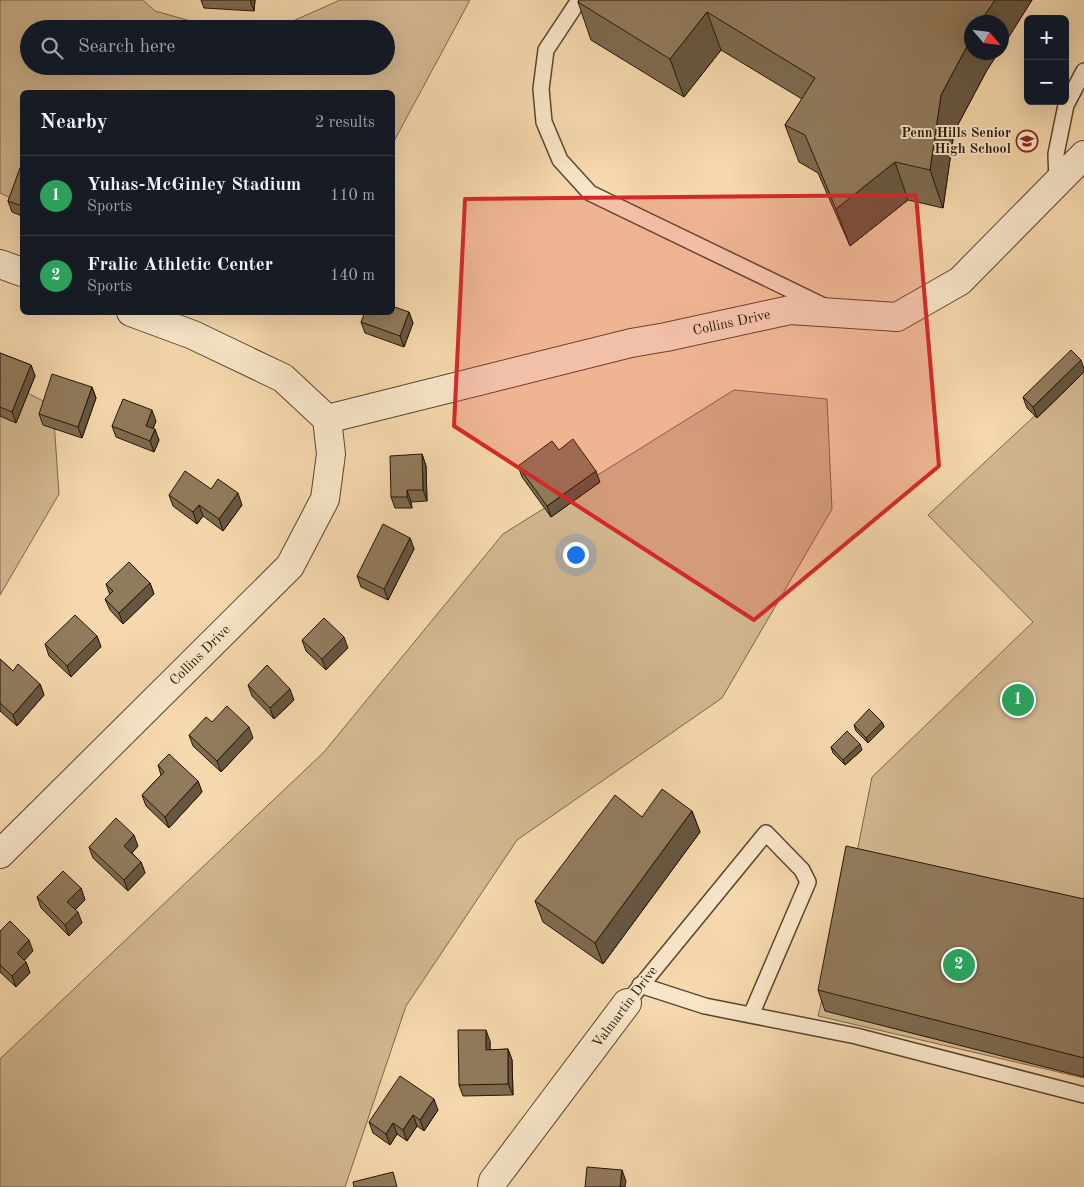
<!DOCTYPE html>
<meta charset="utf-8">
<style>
body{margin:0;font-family:"Old Standard TT",serif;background:#242831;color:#f1f3f6}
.controls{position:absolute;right:15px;top:15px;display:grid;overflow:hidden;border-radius:8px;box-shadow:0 5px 20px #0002}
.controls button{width:45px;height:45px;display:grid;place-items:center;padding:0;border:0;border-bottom:1px solid #363941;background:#171b24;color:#f1f3f6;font:25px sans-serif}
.compass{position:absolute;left:964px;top:15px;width:45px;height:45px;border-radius:50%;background:#171b24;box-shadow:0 5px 20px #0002;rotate:118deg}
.you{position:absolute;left:575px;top:554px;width:18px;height:18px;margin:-12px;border:4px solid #fff;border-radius:50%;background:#1a73e8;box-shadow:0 0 0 8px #1a73e833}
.badge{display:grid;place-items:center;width:32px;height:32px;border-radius:50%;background:#ea580c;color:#fff;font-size:16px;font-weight:700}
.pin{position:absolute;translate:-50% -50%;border:2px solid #fff;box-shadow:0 1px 5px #0006}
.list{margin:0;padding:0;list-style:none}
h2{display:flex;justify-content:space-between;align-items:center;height:65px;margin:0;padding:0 20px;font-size:21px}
h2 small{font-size:16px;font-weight:400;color:#9ea1a6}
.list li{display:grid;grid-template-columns:32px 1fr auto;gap:15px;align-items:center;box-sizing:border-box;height:80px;padding:0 20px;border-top:1px solid #363941}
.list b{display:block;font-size:19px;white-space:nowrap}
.list p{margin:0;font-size:16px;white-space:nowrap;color:#9ea1a6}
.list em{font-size:16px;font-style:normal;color:#9ea1a6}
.icon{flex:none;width:28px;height:28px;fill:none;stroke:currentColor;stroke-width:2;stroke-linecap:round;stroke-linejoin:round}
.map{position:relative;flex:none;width:1084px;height:1187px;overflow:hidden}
.search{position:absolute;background:#171b24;box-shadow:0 5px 20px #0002;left:20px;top:20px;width:375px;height:55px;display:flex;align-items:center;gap:12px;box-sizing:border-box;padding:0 18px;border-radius:28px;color:#9ea1a6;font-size:19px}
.panel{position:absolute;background:#171b24;box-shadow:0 5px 20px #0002;left:20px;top:90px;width:375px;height:225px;border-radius:8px}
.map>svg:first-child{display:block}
.green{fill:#d2b891;stroke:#7b664b}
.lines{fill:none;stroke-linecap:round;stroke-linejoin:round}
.lane-casing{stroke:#58462f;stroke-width:18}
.street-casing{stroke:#58462f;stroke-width:30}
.lane{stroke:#f9e6ca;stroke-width:15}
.street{stroke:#f9e6ca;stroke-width:28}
.wall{fill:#7d6a50;stroke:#241505}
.shaded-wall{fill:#665641;stroke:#241505}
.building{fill:#917b5d;stroke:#241505}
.marked{fill:#d62828;fill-opacity:0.2;stroke:#d62828;stroke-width:4;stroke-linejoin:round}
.labels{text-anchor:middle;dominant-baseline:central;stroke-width:4;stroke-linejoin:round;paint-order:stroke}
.poi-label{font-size:14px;font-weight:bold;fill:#241505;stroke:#f9e6ca;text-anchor:end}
.street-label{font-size:14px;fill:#241505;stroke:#f9e6ca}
</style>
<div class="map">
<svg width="1084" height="1187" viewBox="0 0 1084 1187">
<rect width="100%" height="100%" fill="#f6d9ae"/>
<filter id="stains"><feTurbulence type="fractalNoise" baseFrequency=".004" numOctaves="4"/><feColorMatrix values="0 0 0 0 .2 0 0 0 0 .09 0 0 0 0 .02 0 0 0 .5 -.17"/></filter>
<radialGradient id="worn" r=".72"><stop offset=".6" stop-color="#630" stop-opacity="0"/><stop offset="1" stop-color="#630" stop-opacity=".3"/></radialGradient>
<path class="green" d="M0,0h143l12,11 64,18h-190v37h357v-37h-111l65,-29h130l-77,143 -1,-51h-370v111l-22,-10z
M1084,370v708l-266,-62 36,-149 18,-90 161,-155 -105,-107z
M0,379l53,27 6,88 -59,101z
M734,390l93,9 5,110 -110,189 -205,142 -111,166 -61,181h-345v-128l324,-307 179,-218z"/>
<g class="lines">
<g class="lane-casing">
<path id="lane" d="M579,0l-33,50 -5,39 3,33 16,38 30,33 234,113
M1057,182l-1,-28 10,-49 18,-34
M640,985l65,21 151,30 228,59
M635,993l131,-160 36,37 6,12 -57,133"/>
</g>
<g class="street-casing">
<g id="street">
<path d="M0,264l22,8"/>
<path id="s1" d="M131,312l62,23 90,43 44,41 304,-76 35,-6 124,-27 107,7 63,-36 124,-126"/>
<path id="s2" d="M0,854l290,-288 35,-67 6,-45 -4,-35"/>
<path d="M492,1187l1,-6 134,-178"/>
</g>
</g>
<use href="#lane" class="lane"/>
<use href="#street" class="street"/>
</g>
<path class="wall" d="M201,0h54l-1,11 -50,-3z
M579,0h453l-45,70 -33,62 -11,76 -35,-8 -58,46 -32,-73 -19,-11 -14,-37 17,-26 -81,-49 -37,47 -93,-57 -13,-38z
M22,168v48l-10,-4 -4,-11z
M409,312l4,11 -9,24 -39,-14 -4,-11z
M0,353l31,12 4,11 -19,47 -16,-7z
M1084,369v3l-47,46 -10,-10 -4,-11z
M92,387l4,11 -14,40 -39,-13 -4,-11z
M156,421l-3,7 6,12 -5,12 -38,-15 -4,-11z
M559,450l41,32 -49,35 -29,-40 -4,-11z
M422,454l4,12 1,35 -16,1 1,6h-17l-4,-11z
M211,489l31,16 -19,26 -20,-15 -6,8 -24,-18 -4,-11z
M410,538l4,11 -26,51 -27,-13 -4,-11z
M150,583l4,11 -31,30 -13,-14 -5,-11 5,-4 -4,-11z
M97,636l4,11 -30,30 -22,-21 -4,-12z
M302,640l46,8 -22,22 -20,-19z
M0,659l13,12 27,13 4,11 -27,31 -17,-15z
M248,685l46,15 -20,19 -22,-23z
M212,722l41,16 -32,34 -28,-26 -4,-11z
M882,722l2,5 -16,16 -12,-12 -2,-6z
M831,747l31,3 -17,15 -12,-12z
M158,765l40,16 4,11 -33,36 -23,-22 -4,-11 19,-20z
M692,811l8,21 -97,132 -60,-42 -8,-21 107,-84z
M138,846l-6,7 9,9 4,11 -17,18 -35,-33 -4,-11z
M81,888l4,12 -10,10 7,13 -13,13 -28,-28 -4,-11z
M1084,899v178l-259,-66 -7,-21z
M0,931l33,20 -9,9 2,2 4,11 -14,14 -16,-15z
M490,1041v9l18,-1 4,11 1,35 -50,1 -4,-11z
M438,1110l-14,21 -7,-5 -10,15 -10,-7 -7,11 -17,-12 -4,-11z"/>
<path class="shaded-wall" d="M250,0h5l-1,11z
M995,0h37l-30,48v-26h-22z
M707,12l14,38 -37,47 -14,-38z
M972,37v15h27l-12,18 -33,62 -11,76 -13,-38 11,-75z
M895,162l13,38 -58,46 -14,-37z
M409,312l4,11 -9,24 -4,-11z
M1081,360l3,9v3l-47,46 -4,-11z
M31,365l4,11 -19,47 -4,-11z
M92,387l4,11 -14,40 -4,-11z
M152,410l4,11 -6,16 -4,-11z
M155,429l4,11 -5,12 -4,-11z
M422,454l4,12 1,35 -4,-11z
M596,471l4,11 -49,35 -4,-11z
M407,490l4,12 1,6 -5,-11z
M238,493l4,12 -19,26 -4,-12z
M199,505l4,11 -6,8 -4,-12z
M410,538l4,11 -26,51 -4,-11z
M150,583l4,11 -31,30 -4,-11z
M97,636l4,11 -30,30 -4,-11z
M344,637l4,11 -22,22 -4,-11z
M40,684l4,11 -27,31 -4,-11z
M290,689l4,11 -20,19 -4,-11z
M882,722l2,5 -16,16 -2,-5z
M249,727l4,11 -32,34 -4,-11z
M860,744l2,6 -17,15 -2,-5z
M198,781l4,11 -33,36 -4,-11z
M692,811l8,21 -97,132 -8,-21z
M134,835l4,11 -10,11 -4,-11z
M141,862l4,11 -17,18 -4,-11z
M81,888l4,12 -14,13 -4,-11z
M78,912l4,11 -13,13 -4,-11z
M29,940l4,11 -12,13 -4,-11z
M26,962l4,11 -14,14 -4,-11z
M486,1030l4,11v20l-4,-11z
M508,1049l4,11 1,35 -5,-11z
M434,1099l4,11 -14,21 -4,-11z
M413,1115l4,11 -10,15 -4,-11z
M393,1123l4,11 -7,11 -4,-11z
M622,1170l4,11 -1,6h-5z"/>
<path class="building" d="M579,0h416l-15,22h-8v15l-31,58 -11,75 -35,-8 -59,47 -31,-74 -20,-10 30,-47 -108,-66 -37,47 -92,-57z
M20,168h2v38l-14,-5z
M392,306l17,6 -9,24 -39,-14 4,-10h27z
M1071,350l10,10 -48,47 -10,-10z
M0,353l31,12 -19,47 -12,-5z
M52,374l40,13 -14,40 -39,-13z
M123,399l29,11 -6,16 9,3 -5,12 -38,-15z
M573,439l23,32 -49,35 -29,-40 34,-25 7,9z
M422,454l1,36h-16v7h-16l-1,-41z
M185,471l26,18 7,-10 20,14 -19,26 -20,-14 -6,7 -24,-17z
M383,524l27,14 -26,51 -27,-13z
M129,562l21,21 -31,30 -14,-14 8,-8 -7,-7z
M75,615l22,21 -30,30 -22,-22z
M324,618l20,19 -22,22 -20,-19z
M0,659l13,12 5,-7 22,20 -27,31 -13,-12z
M267,665l23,24 -20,19 -22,-23z
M227,706l22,21 -32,34 -28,-26 17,-18 6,5z
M869,709l13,13 -16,16 -12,-13z
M847,731l13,13 -17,16 -12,-13z
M169,754l29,27 -33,36 -23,-22 22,-23 -6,-7z
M662,789l30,22 -97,132 -60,-42 80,-106 27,22z
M116,818l18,17 -10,11 17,16 -17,18 -35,-33z
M846,846l238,53v159l-266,-68z
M63,871l18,17 -14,14 11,10 -13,13 -28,-28z
M10,921l19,19 -12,13 9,9 -14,14 -12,-11v-34z
M458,1030h28v20l22,-1v35l-49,1z
M400,1076l34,23 -14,21 -7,-5 -10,15 -10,-7 -7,11 -17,-12z
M587,1167l35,3 -2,17h-35z
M393,1172l4,15h-43l-1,-5z"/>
<path class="marked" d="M916,195l23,271 -185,154 -300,-194 11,-227z"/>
<defs>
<g id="school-ring" transform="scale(1.125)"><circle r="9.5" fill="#f9e6ca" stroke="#8f2418" stroke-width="1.5"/><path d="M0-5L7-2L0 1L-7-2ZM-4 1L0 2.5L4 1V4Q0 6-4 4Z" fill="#8f2418"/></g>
</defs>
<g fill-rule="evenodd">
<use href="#school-ring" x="1027" y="141"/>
</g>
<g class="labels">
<g class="poi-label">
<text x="1011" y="133">Penn Hills Senior<tspan x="1011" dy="16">High School</tspan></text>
</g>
<g class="street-label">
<text stroke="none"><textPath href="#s1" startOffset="642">Collins Drive</textPath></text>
<text stroke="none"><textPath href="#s2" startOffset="282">Collins Drive</textPath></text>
<text transform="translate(625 1007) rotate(-53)">Valmartin Drive</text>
</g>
</g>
<rect width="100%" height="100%" filter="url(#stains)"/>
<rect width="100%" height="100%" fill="url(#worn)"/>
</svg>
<div class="controls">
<button>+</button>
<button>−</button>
</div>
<svg class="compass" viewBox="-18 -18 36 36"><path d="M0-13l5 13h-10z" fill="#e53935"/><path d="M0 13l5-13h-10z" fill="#9ea1a6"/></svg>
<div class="you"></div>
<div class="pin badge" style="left:1018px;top:700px;background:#2e9e5b">1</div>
<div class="pin badge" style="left:959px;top:965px;background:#2e9e5b">2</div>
<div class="search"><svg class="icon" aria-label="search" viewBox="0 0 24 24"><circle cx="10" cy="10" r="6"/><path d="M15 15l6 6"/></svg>Search here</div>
<section class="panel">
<h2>Nearby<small>2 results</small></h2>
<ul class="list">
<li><span class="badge" style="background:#2e9e5b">1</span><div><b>Yuhas-McGinley Stadium</b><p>Sports</p></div><em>110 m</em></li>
<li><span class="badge" style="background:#2e9e5b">2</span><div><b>Fralic Athletic Center</b><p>Sports</p></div><em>140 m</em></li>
</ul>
</section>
</div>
